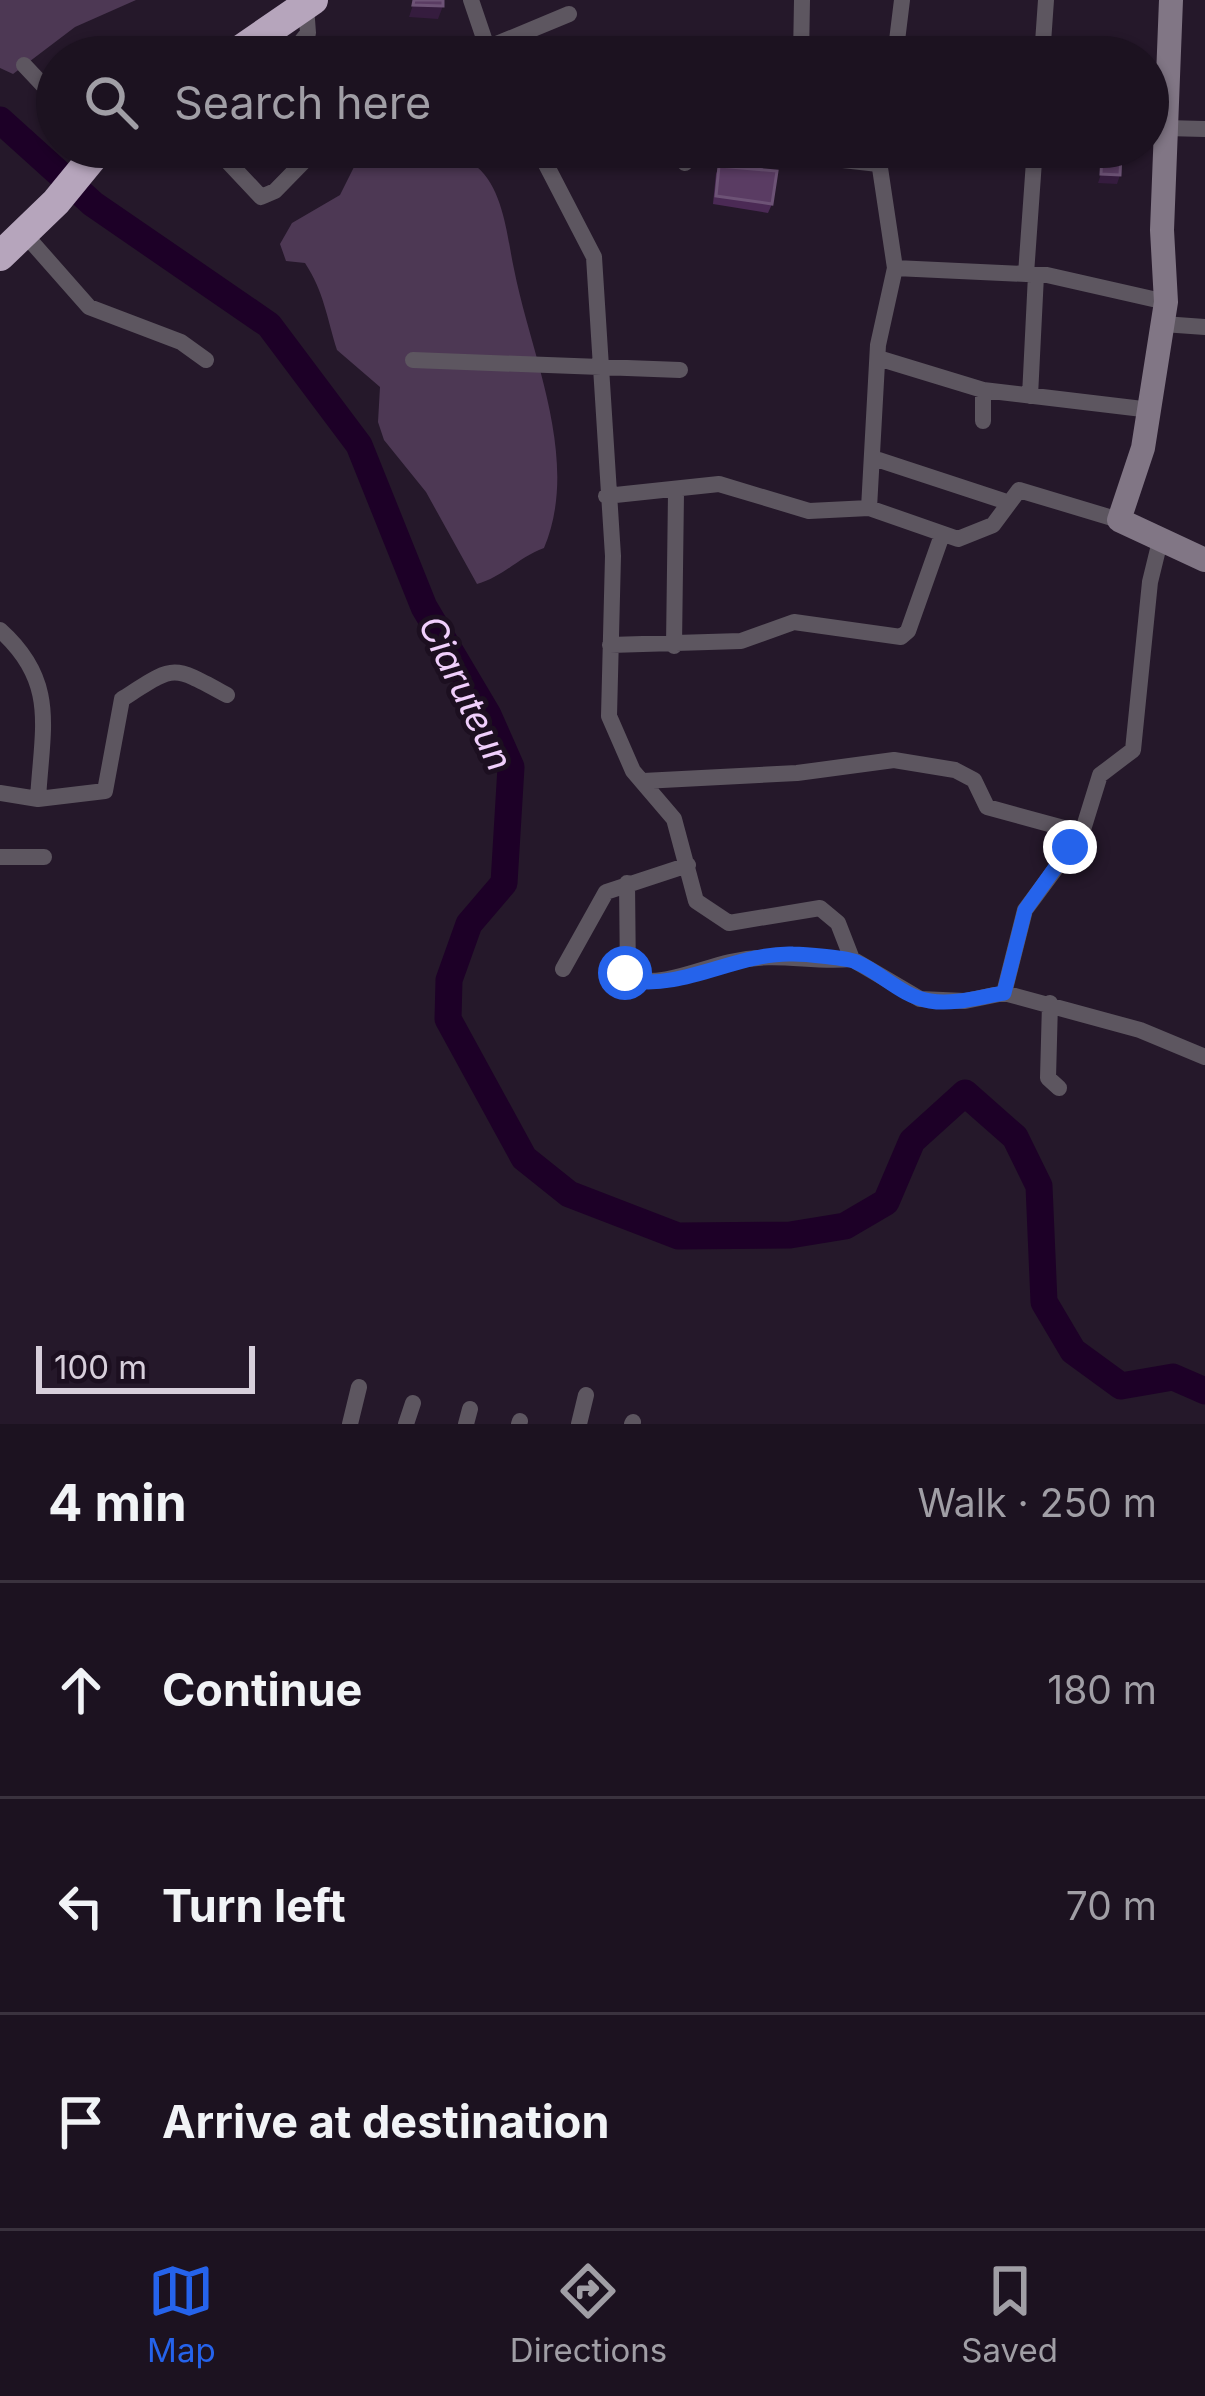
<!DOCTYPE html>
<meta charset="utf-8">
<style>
body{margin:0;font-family:Inter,sans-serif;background:#29202d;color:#f1f3f6}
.scale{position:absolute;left:36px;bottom:30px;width:219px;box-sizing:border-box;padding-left:12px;border:6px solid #d7cfdb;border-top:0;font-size:33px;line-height:42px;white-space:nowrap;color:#d7cfdb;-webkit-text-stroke:9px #1c0f20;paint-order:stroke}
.stop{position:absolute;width:36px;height:36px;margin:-27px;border:9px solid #2563eb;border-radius:50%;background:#fff}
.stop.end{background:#2563eb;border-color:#fff;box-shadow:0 3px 12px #0008}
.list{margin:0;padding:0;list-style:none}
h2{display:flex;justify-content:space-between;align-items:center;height:156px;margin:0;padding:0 48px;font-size:51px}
h2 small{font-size:39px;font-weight:400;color:#a09ea5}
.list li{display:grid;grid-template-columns:78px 1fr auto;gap:36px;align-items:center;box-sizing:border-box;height:216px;padding:0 48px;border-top:3px solid #3a323e}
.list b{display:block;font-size:45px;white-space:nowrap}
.list em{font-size:39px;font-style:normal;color:#a09ea5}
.icon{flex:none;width:66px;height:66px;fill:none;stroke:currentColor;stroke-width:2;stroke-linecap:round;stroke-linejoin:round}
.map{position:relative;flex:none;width:1205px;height:1424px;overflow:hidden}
.search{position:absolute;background:#1c1220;box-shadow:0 3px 9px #0004;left:36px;right:36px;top:36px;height:132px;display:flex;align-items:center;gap:30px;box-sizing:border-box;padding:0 42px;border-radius:66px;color:#a09ea5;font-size:45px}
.sheet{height:804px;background:#1c1220}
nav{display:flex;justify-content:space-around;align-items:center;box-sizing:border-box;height:168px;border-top:3px solid #3a323e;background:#1c1220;font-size:33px;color:#a09ea5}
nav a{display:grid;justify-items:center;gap:6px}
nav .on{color:#2563eb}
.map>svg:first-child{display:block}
.green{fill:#4d3854}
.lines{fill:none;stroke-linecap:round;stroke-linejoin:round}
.river{stroke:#1d0027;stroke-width:27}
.lane{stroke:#5d5660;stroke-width:8}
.street{stroke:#5d5660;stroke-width:16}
.secondary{stroke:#817685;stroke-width:24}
.highway{stroke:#b6a5bc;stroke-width:30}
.wall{fill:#4b2a55}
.shaded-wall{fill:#351c3e}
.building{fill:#5a3c63;stroke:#6d5376;stroke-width:3}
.route{stroke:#2563eb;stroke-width:15}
.labels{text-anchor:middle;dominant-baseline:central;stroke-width:10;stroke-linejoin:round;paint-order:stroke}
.water-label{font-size:36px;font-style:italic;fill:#f0cffc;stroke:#1c0f20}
</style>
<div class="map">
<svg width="1205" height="1424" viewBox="0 0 1205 1424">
<rect width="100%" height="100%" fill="#25182a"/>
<path class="green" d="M0,0h136l-61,27 -62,47 -13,-6z
M364,147c40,0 81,-8 113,20 27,23 30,70 37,102 17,87 67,191 30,279 -25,9 -41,29 -67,36l-51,-92 -42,-52 -6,-18 2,-35 -43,-37c-10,-32 -13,-58 -32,-87l-19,-2 -6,-17 12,-21 48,-28z"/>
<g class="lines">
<path class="river" d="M0,120l93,84 176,121 90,120 65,162 64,108 23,52 -7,116 -35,41 -20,56 -1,39 76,139 45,36 109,42 112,-1 55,-9 41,-24 26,-61 53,-48 50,44 24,49 5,116 29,49 48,35 52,-9 32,14"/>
<path class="lane" d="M789,158l89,10"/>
<path class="street" d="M471,0l19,56
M487,48l82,-34
M289,57l19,-24 -2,-27
M712,57l8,-12 75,12
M801,57l1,-57
M895,57l7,-57
M1042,57l4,-57
M24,65l33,35
M1165,128l40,1
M214,147l47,50 14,-6 43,-44
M537,147l57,110 19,299 -4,160 24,55 41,48 22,82 33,22 91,-15 18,15 14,36 68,40 45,2 39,-8 136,37 65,27
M685,163l2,-16
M22,231l67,76 92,35 25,18
M895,268l152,7 119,27
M1026,274l9,-127
M1163,324l42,3
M878,358l105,32
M413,360l267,10
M1030,396l6,-121
M983,421v-31l168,20
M873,458l134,44
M606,496l113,-12 90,27 60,-3 89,31 35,-14 26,-35 100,30
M869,508l9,-163 17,-77 -15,-100 3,-21
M0,630c58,52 42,98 38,169
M610,645l131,-4 53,-19 107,15 7,-6 34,-96
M674,646l2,-153
M643,781l154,-8 97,-13 61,10 19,10 13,27 95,26
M0,793l38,6 67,-8 17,-92c54,-34 48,-35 105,-4
M0,857h44
M627,883l1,96c36,8 68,-9 102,-17 48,-11 78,1 122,-3
M563,969l43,-77 82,-27
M1004,993l21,-83 57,-77 18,-58 33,-25 17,-168 11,-45
M1050,1003l-2,75 11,10
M350,1424l9,-37
M406,1424l7,-21
M466,1424l4,-15
M519,1424l1,-3
M579,1424l7,-29
M632,1424l1,-2"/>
<path class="secondary" d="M1171,0l-9,230 4,72 -23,146 -24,72 86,40"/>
<path class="highway" d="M230,57l83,-57
M0,256l56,-54 45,-55"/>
</g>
<path class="wall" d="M719,166l53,38 -4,9 -55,-9 3,-30z"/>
<path class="shaded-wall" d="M413,5l30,1 -5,13 -29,-2z
M1101,174l19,1 -3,9 -19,-1z"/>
<path class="building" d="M414,0h29v6l-30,-1z
M1102,155h19l-1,20 -19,-1z
M719,166l58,5 -5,33 -56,-8z"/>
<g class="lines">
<path class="route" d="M625,973l3,7c54,11 110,-28 165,-26 11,0 56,4 63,8 26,11 45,34 74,39 24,4 49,-4 74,-8l21,-83 45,-63"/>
</g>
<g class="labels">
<g class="water-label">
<text transform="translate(466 693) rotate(64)">Ciaruteun</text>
</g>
</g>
</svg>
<div class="scale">100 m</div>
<div class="stop" style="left:625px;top:973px"></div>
<div class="stop end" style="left:1070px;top:847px"></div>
<div class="search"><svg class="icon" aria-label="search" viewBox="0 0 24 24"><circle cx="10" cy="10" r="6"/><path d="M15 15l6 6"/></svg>Search here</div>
</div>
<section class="sheet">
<h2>4 min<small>Walk · 250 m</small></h2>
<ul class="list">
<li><svg class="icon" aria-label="ahead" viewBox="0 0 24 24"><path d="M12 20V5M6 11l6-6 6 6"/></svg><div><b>Continue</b></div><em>180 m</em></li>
<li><svg class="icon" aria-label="left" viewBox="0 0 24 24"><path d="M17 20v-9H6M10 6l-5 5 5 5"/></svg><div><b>Turn left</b></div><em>70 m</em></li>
<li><svg class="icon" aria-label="arrive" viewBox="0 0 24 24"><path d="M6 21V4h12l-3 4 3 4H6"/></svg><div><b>Arrive at destination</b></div></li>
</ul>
</section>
<nav>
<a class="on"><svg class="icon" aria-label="map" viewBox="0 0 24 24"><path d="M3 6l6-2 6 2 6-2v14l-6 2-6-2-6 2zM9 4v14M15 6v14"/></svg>Map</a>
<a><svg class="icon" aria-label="directions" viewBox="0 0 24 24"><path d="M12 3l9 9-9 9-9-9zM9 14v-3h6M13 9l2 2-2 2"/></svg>Directions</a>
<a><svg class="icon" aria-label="saved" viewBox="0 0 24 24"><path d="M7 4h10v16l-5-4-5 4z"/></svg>Saved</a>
</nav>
